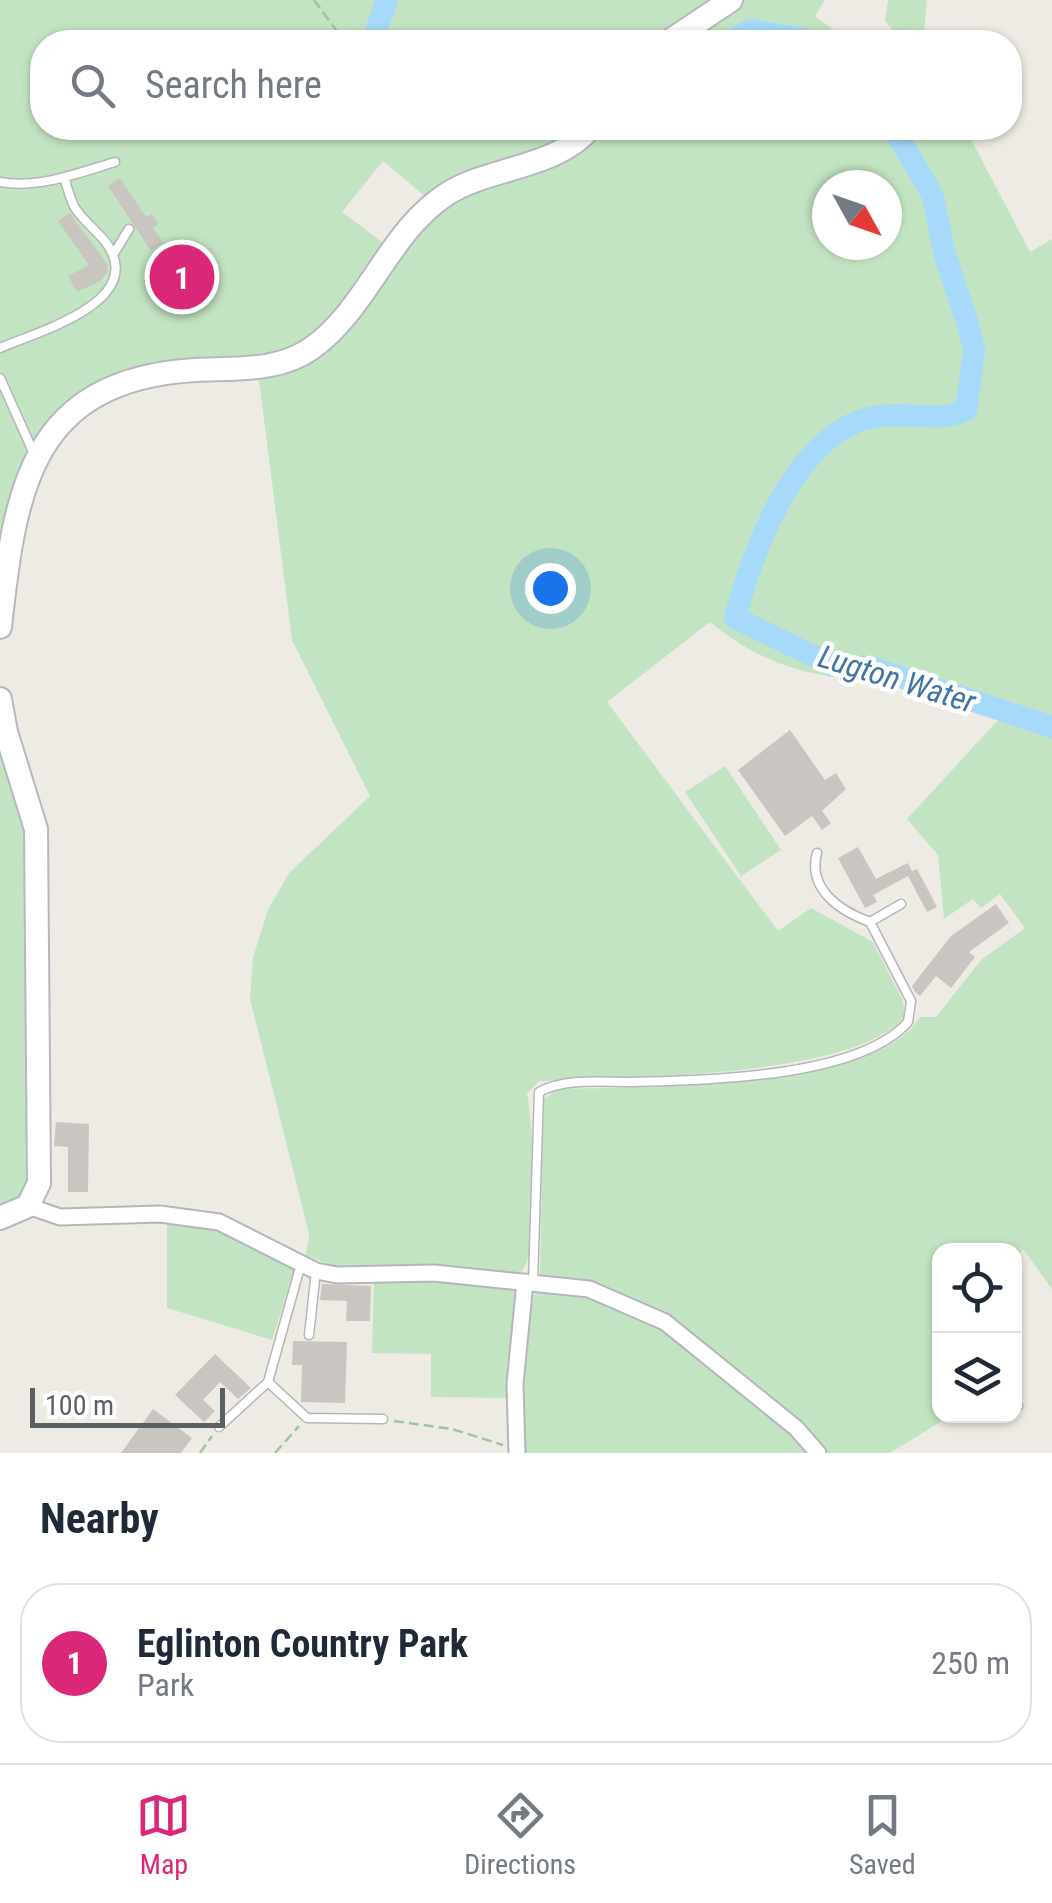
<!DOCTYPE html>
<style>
body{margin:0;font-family:"Roboto Condensed",sans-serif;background:#f2f2f3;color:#1f2937}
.controls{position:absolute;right:30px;bottom:30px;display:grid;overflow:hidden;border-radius:20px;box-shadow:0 2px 8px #0004}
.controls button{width:90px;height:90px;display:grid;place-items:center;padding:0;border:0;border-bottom:2px solid #e0e1e3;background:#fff;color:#1f2937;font:50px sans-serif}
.compass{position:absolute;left:812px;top:170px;width:90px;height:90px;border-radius:50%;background:#fff;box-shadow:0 2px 8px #0004;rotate:130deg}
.scale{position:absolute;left:30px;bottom:25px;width:195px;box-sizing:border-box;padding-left:10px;border:5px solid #5c6064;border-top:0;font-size:28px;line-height:35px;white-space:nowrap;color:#5c6064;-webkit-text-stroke:8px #fff;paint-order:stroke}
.you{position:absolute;left:550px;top:588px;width:35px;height:35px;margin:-25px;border:8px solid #fff;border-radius:50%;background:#1a73e8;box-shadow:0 0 0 15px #1a73e833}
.badge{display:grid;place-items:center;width:65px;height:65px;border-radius:50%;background:#db2777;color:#fff;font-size:32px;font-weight:700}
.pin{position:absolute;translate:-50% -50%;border:5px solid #fff;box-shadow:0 2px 10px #0006}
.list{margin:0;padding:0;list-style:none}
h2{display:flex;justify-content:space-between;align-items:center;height:130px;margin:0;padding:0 40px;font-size:42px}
h2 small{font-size:32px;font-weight:400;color:#747a83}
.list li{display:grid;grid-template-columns:65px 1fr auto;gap:30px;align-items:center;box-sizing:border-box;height:160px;margin:0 20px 20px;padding:0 20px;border:2px solid #e0e1e3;border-radius:40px}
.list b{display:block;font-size:38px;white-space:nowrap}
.list p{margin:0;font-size:32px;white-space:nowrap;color:#747a83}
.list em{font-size:32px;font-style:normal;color:#747a83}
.icon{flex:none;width:55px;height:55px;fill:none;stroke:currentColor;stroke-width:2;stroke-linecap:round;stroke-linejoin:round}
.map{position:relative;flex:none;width:1052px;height:1453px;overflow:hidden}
.search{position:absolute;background:#fff;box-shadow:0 2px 8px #0004;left:30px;right:30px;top:30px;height:110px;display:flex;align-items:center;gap:25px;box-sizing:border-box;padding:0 35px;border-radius:40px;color:#747a83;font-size:38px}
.sheet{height:310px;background:#fff}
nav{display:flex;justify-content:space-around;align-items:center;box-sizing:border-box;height:140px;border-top:2px solid #e0e1e3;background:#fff;font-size:28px;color:#747a83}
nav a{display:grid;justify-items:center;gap:5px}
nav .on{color:#db2777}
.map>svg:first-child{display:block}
.green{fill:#c3e4c2;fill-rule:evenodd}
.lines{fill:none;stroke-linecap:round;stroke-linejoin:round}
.river{stroke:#a7d9fa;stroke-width:22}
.building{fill:#c9c6c1}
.service-casing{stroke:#b4b6ba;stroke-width:11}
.minor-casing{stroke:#b4b6ba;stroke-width:19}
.secondary-casing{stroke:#b5b8bd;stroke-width:26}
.path{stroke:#9bc5a5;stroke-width:2.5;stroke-dasharray:10 5;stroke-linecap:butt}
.service{stroke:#fff;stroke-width:8}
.minor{stroke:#fff;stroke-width:15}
.secondary{stroke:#fff;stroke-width:22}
.labels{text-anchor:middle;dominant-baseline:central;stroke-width:9;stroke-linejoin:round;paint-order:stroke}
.water-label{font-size:32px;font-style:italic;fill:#4275a2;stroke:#fff}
</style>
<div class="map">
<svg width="1052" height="1453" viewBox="0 0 1052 1453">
<rect width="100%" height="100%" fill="#eeebe4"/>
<path class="green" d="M0,0h716l-61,42h-613v86h538l-17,14 -137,55 -43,-36 -41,51 47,35c-30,35 -59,82 -102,102 -31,15 -71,12 -105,14 -64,4 -133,38 -160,101 -11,25 -15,55 -22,81z
M743,0h82l-10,16 35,26h-172z
M888,0h39l-4,42h-23l-15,-22z
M596,128h369l65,124 22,-13v1050l-29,-40 -8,12 -1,-11h-74v166h10l-60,37h-61l-30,-31 -122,-103 -98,-41 -39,-1 3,-167 1,-11 14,-10c81,-3 318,3 362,-72h16l45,-57 44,-32 -25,-34 -19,14 -8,-9 -29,20 -6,-64 -31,-36 91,-99c-31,-10 -63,-27 -95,-32 -81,-14 -125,-11 -193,-66l-103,80 171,229 33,-23 62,34 30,59 2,15c-50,63 -286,61 -366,65l-12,13c6,32 16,161 -8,180l-178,-6 -35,-12 3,-22 -59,-235 3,-42 15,-47 21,-37 81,-77 -78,-156 -33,-260c111,-21 110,-116 185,-175 35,-27 110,-56 152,-77zM827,185h60v60h-60z
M0,743l25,82 5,54 -4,303 -9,18 -17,6z
M725,766l56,84 -40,26 -56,-84z
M167,1224c50,4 87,15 128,45l-23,71 -105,-32z
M424,1278l87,10 8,9 -9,101 -79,-1v-43l-59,-1 2,-72z
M538,1290c100,4 136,49 207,108 22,17 47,33 64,55h-288l8,-152z"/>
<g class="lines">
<path class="river" d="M372,42l15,-42
M728,42l23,-12 69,12
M893,128l40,68 11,56 24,72 6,27 -8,59c-29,14 -61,0 -92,7 -79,15 -121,134 -139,201l99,48 37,1 181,60"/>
</g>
<path class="building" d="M120,178l26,39 6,-3 6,10 -5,4 10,14 -12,9 -43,-65z
M70,213l37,51 1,8 -8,9 -23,11 -9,-16 21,-11 -31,-44z
M790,730l35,50 11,-7 10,16 -24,22 9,12 -9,7 -10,-14 -27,20 -47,-66z
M858,847l18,32 32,-16 4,8 5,-2 20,38 -10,5 -19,-36 -35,19 4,7 -12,6 -27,-50z
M996,904l13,19 -40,29 6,5 -24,31 -15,-12 -16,20 -5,-4 -3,-6 39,-50z
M56,1122l33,2 -1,68h-20v-45l-14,-1z
M322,1284l49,2 -1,35h-24l1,-20 -27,-1z
M293,1341l54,1 -2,61 -44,-1 1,-37h-10z
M215,1354l36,34 -13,11 -18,-17 -17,18 12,11 -11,11 -29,-27z
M153,1409l39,29 -11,15h-60z"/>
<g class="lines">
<g class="service-casing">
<path id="service" d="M0,182c37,7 79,-9 115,-20
M113,255l16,-26
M0,348c34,-15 133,-42 113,-93 -7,-19 -29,-31 -39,-49 -4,-8 -7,-19 -10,-29
M0,378l35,78
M817,853c-10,36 23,58 53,69l31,-18
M533,1282l6,-190c26,-14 62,-10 90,-10 74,-2 228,-3 279,-60l3,-21 -41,-79
M309,1335l7,-64
M268,1382l39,36 76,1
M1014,1401l4,5
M219,1427l49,-45 33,-118"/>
</g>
<g class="minor-casing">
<path id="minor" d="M28,1206l32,11 100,-3 59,8 97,49 21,4 97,-2 155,16 76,33 131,106 22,25
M517,1453l-2,-69 10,-102"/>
</g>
<g class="secondary-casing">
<path id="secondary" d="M668,42l63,-42
M0,627c15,-137 30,-247 195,-257 39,-2 84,2 117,-22 56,-40 77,-117 135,-154 42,-27 111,-26 143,-66
M0,699l6,33 30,97 3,354 -11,23 -28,12"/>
</g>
<path class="path" d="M314,0l22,30 2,12
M394,1421l58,8 51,16
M200,1453l12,-17
M275,1453l24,-27"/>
<use href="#service" class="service"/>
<use href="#minor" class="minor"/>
<use href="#secondary" class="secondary"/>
</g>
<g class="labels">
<g class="water-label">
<text transform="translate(897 679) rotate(17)">Lugton Water</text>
</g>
</g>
</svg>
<div class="controls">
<button><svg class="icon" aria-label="locate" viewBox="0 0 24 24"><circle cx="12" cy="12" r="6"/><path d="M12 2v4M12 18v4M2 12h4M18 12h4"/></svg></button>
<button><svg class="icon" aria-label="layers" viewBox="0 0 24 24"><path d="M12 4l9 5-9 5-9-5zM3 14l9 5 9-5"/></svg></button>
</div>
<svg class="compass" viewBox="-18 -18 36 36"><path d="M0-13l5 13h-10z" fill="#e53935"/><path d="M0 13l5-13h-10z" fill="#747a83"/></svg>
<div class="scale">100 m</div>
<div class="you"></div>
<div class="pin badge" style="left:182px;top:277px">1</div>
<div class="search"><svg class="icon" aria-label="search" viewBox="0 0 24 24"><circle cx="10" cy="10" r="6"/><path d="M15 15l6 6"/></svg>Search here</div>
</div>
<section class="sheet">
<h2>Nearby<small></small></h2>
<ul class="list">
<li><span class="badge">1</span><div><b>Eglinton Country Park</b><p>Park</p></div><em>250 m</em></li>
</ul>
</section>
<nav>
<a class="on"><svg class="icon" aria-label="map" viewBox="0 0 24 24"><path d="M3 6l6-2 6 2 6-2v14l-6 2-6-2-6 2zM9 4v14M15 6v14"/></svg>Map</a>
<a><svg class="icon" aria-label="directions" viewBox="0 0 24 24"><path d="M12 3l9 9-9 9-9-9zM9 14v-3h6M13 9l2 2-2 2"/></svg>Directions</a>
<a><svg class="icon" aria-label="saved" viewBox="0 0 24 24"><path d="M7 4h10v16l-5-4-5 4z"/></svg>Saved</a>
</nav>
